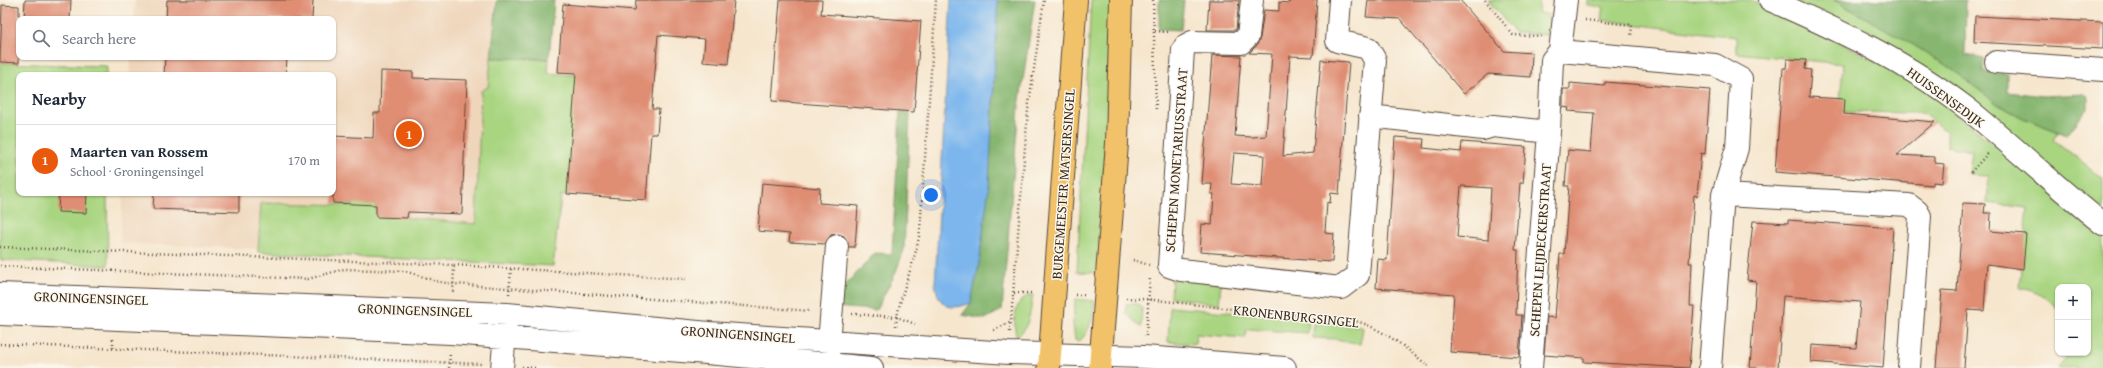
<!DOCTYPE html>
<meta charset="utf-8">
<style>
body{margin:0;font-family:"Gentium Book Plus",serif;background:#f2f2f3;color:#1f2937}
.controls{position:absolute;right:12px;bottom:12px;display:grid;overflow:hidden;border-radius:8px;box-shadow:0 1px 3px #0004}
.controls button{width:36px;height:36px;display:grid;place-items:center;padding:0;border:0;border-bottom:1px solid #e0e1e3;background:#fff;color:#1f2937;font:20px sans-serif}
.you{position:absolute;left:931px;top:195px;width:14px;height:14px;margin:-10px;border:3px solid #fff;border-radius:50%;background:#1a73e8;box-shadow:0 0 0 6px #1a73e833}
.badge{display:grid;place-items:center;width:26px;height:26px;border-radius:50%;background:#ea580c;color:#fff;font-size:13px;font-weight:700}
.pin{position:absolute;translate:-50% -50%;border:2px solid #fff;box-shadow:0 1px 4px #0006}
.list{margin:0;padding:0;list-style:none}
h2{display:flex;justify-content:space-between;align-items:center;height:52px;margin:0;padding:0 16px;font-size:17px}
h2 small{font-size:13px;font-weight:400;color:#747a83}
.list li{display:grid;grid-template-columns:26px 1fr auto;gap:12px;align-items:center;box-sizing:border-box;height:72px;padding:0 16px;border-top:1px solid #e0e1e3}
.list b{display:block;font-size:15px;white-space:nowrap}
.list p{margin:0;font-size:13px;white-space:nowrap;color:#747a83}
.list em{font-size:13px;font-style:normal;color:#747a83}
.icon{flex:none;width:22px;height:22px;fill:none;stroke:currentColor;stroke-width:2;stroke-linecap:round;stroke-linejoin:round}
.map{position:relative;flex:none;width:2103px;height:368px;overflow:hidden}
.search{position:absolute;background:#fff;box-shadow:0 1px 3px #0004;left:16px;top:16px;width:320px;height:44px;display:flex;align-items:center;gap:10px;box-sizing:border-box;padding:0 14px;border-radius:8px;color:#747a83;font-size:15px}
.panel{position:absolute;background:#fff;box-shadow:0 1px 3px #0004;left:16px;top:72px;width:320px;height:124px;border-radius:8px}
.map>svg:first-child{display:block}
.built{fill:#efd6bb}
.green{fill:#a9d581;stroke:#728050}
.forest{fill:#86b66f;stroke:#607046}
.water{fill:#7bb6ed;stroke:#5b7086}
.building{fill:#df8d73;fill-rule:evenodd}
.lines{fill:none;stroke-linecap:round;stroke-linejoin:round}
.minor-casing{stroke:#574638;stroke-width:24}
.major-casing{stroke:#574638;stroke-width:24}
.path{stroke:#574638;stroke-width:2.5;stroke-dasharray:1 3;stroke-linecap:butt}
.minor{stroke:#fff;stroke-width:22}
.major{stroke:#f2c26a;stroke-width:22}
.labels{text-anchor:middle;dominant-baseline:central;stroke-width:3;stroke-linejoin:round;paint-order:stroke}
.street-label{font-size:14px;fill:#3b2a1e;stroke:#fbf7ec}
</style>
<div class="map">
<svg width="2103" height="368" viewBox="0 0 2103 368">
<rect width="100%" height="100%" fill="#fbf7ec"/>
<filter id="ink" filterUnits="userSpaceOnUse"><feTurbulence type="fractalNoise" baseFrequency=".025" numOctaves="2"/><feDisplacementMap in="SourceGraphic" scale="8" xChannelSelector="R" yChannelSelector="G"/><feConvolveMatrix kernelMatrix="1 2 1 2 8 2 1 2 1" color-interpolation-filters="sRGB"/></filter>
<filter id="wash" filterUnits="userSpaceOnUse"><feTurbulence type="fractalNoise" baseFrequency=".012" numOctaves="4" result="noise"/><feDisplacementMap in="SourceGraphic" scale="16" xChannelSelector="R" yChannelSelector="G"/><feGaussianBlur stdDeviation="0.9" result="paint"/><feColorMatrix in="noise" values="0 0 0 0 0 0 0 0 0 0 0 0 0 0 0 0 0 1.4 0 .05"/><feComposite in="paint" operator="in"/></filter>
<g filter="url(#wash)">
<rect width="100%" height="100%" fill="#f6e6ce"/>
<path class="built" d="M135,0h360l-19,259 -356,-16 3,-50h210v-118h-203l1,-18h202v-38h-199z"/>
<path class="green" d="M1091,0h21l-4,103 -11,170 -20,-1z
M1488,0h51l-1,13 11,2 -1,20 -33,-2z
M1587,0h164l52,23 116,61 184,149v135h-46l7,-8 3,-7h21v-66h-30v21c-11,-11 -22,-17 -38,-20l8,-80 -41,-5 2,-27 -20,-1 3,-24 -25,-5v-14l-25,-19 -83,-1 4,-48 -107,-11v-16l-135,-17 2,-13 -16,-2z
M1789,0h45l78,44 41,26 46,35 24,13 36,14 -5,8 49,38v36l-117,-99z
M491,58l58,1 -1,14 96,8 -68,29 -8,85 -7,1 -8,70 -295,-14 3,-49 92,2 1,-30h22v40l100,9 5,-133 7,-4z
M0,63l107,3v9h-88v118h88l1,73 -108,-6z
M1172,277l49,5 -2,22 -48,-7z
M1033,295c-2,12 -4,37 -17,41 -3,-14 -2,-40 17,-41z
M1075,299l20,2c-2,14 -4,32 -17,41l-3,-2 -2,-16z
M1126,304h12l4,4 -1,20 -15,-15z
M1170,307l139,12 -1,14 -61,-4 -2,9 -49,-4 -1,10 -27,-2z
M1314,320l35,3 14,5 -3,16 -24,-5 -23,-1z"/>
<path class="forest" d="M497,0h57l-5,59 -58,-1z
M998,0h37l-16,107 -17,203 -17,9 -23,-4 9,-12z
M1159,0h25l-3,30 -22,-1z
M1834,0h132l-1,54 19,4 -1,14 24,2v18l37,4 41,-2 3,3v11l-21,27 -44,-17 -24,-13 -46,-35 -41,-26z
M900,112l10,1 -6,137 -9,24 -19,36 -45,-3 2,-8 42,-46 17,1z"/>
<path class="water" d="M951,0h47l-9,185 -10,79 -8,39c-22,8 -31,5 -36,-19z"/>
<g id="blocks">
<path class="building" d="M25,0h46l-1,19h-46z
M167,0h146l-1,19h-146z
M636,0h98l-6,64 -25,-2 2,-23 -47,-4 -6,74h7l-2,25h-6l-5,66 -79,-6 9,-121 -18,-1 5,-68 72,6z
M780,0h42l-1,14 100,7 -7,91 -142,-11z
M1209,0h30l-3,30h-29z
M1290,0h27l-4,57 -23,-1 -7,100 30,-3 8,-93 28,2 -10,132 -8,-1 -1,10 -3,-1 -2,31 9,1 -2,28 -132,-10 2,-28 10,1 2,-31h-3l1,-10h-10l10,-129 29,1 -6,80 17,1 14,-1 6,-82 -23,-1 8,-8 3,-7 4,-28 15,1v-9l11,1zM1234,153l30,2 -2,31 -31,-2z
M1368,0h92l44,51 28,2 -1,24 -43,-3 -24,20 -64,-75 -34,-2z
M2,5l17,1v57l-19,-1z
M1975,16l128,6v27l-129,-7z
M165,57h122l-1,18h-122z
M1787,59l19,1 -1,9 6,1 -2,27 36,2 -1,15 91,8 -38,33 38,2v6l9,1 -2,19 -9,-1v3l-158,-13 8,-104h3z
M381,71l32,1v6l54,2 -5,134 -54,-2 -1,6 -31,-1v-12l-43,-2v-67l40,2 1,-25h6z
M1605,82l105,8 -5,64 -4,-1 -4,43 -3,-1 -1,17 -4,51h3l-2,43h4l-5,62 -105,-6v-4l-40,-3 3,-38 8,1 5,-64h4l5,-68h-4l3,-36 23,2 3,-39 -26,-2 1,-3 -6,-1v-18h7v-6l35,3z
M1395,137l29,2 -1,9 38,4 1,-10 64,5 -3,36h-3l-5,67h3l-2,65h6l-3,42 -69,-5 4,-58 -78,-6 2,-29 9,1zM1461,186l30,2 -3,52 -31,-3z
M762,183l58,5 -1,15 39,3 -3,41h-6l-5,-11 -6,-2 -7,1 -6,9 -36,-2 1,-8 -32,-3z
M59,193h28l-1,20 -28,-1z
M154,193h85v19l-86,-3z
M1963,203l22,1 -1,9h7l-1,18 36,3 -3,35 -36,-5 -3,47 -16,-1 -4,58h-28l6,-78 15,1z
M1788,220l105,8 -10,140 -72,-6 1,-17 44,3 4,-46 -77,-6 -5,72h-28l6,-87 -9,-1 6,-59 35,2z"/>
</g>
</g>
<g filter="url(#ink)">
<use href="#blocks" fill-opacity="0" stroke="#574638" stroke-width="1"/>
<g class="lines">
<g class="minor-casing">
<path id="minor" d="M1252,0l-4,36 -7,7 -49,-1 -6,3 -3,5 -14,216 12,4 160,18 17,-13 17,-215 -7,-12 -31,-7 3,-41
M1770,0c69,30 139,63 199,110 46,37 88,78 134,114
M1560,51l155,14 26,14 -4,69 -14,47 -13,173
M1996,62l107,8
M1370,116l113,13 10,-3 56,6
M1723,195l186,10 8,6 3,5 -11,152
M0,294l507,20 202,19 300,20 135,4 141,11
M0,314l451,19 256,20 165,15
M828,355l9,-109
M502,368l4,-46
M1531,368l18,-236 3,-72 8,-9 6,-51"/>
</g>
<g class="major-casing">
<path id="major" d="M1049,368l27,-368
M1100,368l17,-225 4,-143"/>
</g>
<path class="path" d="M1153,0l3,110
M1485,0l28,35 29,1
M1585,20l47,5 -1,12
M1155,31l14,1
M1971,172l17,-19
M0,247l454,18 -1,27
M1133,260l16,5
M454,265l232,14
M0,266l308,13 36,-10 61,2 34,11 15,2 357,27
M1014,293h20
M509,294l2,-25
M1075,295h11
M1126,298c45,2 89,10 134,14 25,2 50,3 75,6 10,2 21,2 30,6 24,10 46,27 65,44
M852,314l45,3 18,7
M896,326c3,-33 20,-63 24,-96l16,-230
M994,330l17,-8
M1010,332l18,-222 16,-110
M1146,336l4,-59
M0,344l481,20
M113,348v-9
M522,367l14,1
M449,368l1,-15"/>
<use href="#minor" class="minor"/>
<use href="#major" class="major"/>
</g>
</g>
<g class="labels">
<g class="street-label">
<text transform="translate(1946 97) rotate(36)">HUISSENSEDIJK</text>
<text transform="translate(1176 160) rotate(-86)">SCHEPEN MONETARIUSSTRAAT</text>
<text transform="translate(1063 184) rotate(-86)">BURGEMEESTER MATSERSINGEL</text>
<text transform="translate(1540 250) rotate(-86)">SCHEPEN LEIJDECKERSTRAAT</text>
<text transform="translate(91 298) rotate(2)">GRONINGENSINGEL</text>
<text transform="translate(415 310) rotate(2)">GRONINGENSINGEL</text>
<text transform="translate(1296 316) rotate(6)">KRONENBURGSINGEL</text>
<text transform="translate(738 334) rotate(4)">GRONINGENSINGEL</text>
</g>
</g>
</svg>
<div class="controls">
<button>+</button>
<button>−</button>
</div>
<div class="you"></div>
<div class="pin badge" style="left:409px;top:134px">1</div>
<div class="search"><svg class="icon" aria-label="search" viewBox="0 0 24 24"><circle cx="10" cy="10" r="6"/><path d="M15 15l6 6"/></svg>Search here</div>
<section class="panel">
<h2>Nearby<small></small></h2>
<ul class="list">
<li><span class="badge">1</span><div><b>Maarten van Rossem</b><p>School · Groningensingel</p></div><em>170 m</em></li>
</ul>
</section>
</div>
